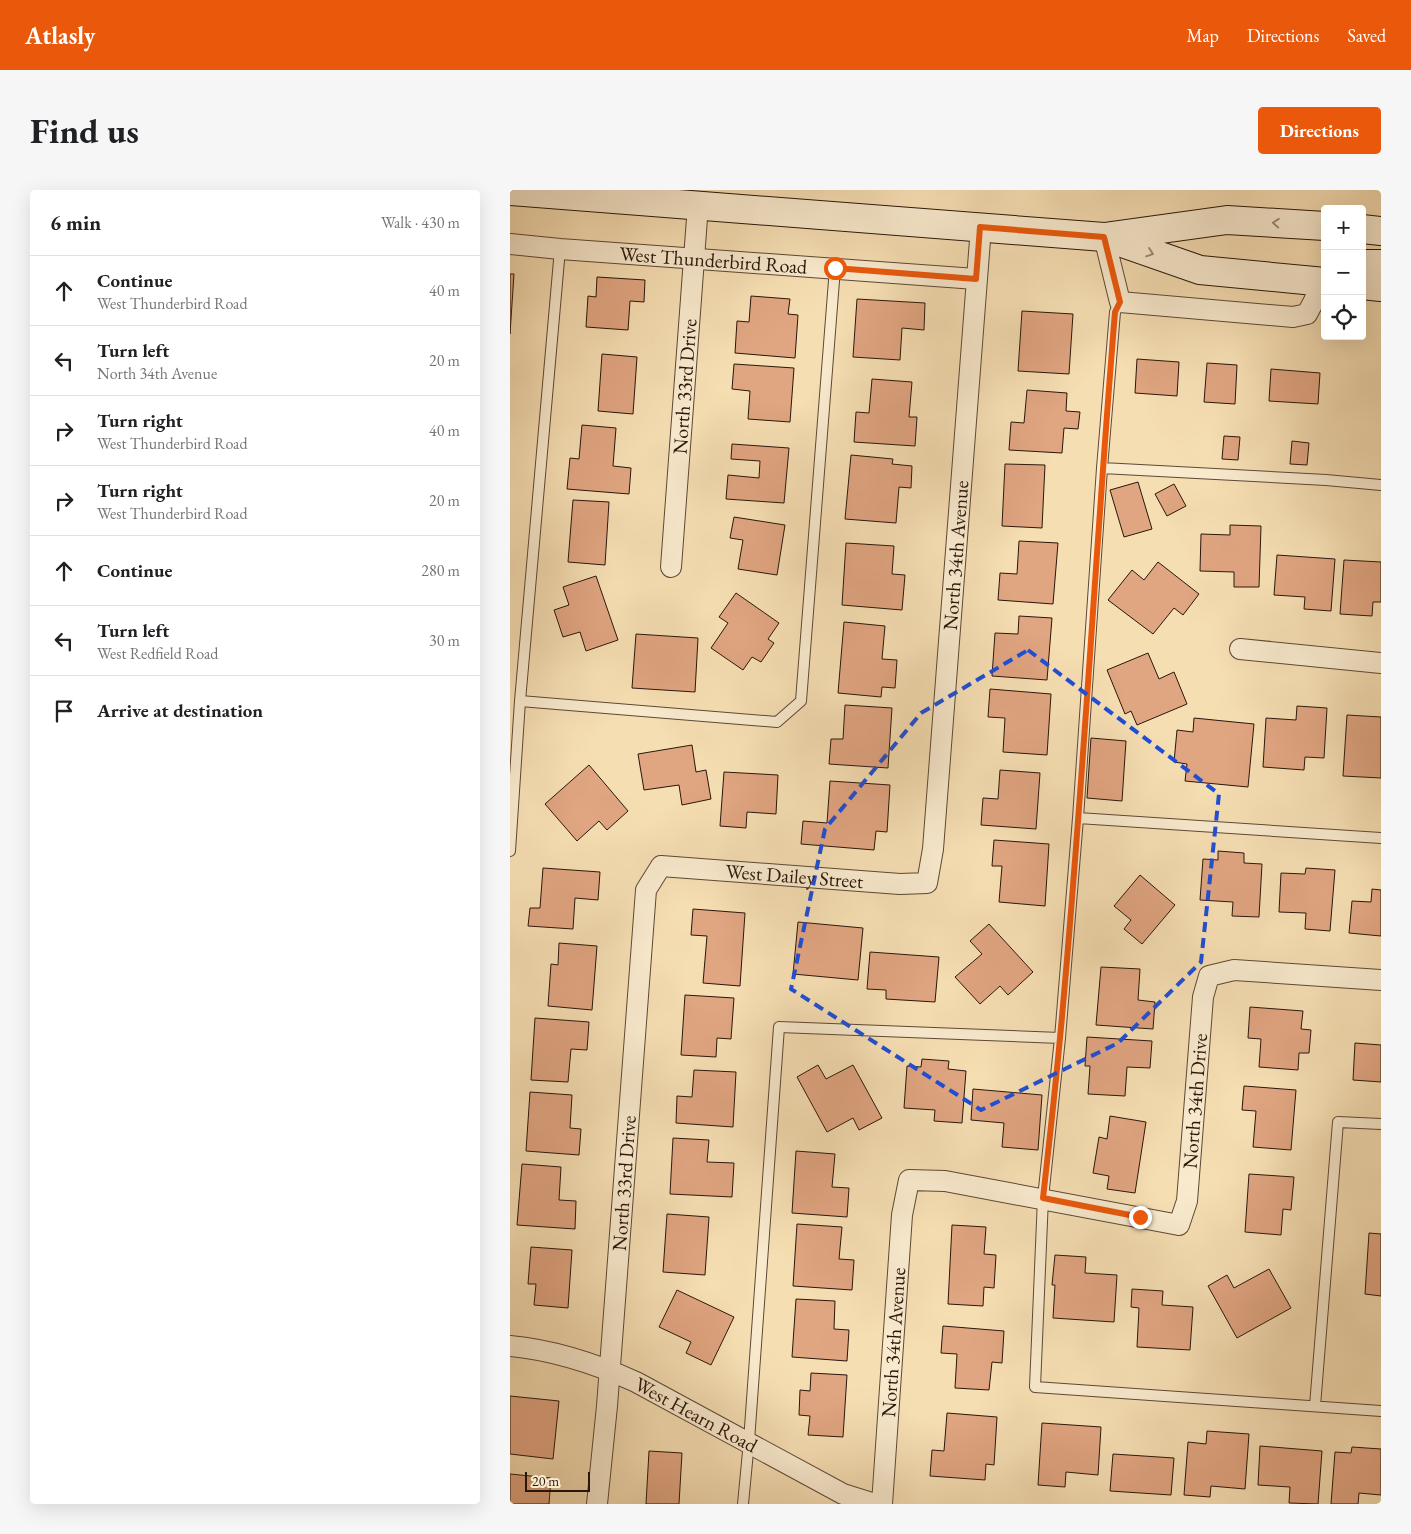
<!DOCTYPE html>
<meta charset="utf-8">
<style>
body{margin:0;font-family:"EB Garamond",serif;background:#f6f6f6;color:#202124}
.controls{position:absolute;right:15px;top:15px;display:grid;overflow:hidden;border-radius:5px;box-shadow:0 5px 20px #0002}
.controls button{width:45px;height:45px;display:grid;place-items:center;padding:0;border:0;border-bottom:1px solid #e0e0e0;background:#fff;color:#202124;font:25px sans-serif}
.scale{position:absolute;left:15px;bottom:12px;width:65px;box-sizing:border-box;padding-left:5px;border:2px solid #2a160a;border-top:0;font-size:14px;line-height:18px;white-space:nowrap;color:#2a160a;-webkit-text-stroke:4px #f9eace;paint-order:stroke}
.stop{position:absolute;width:15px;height:15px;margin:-11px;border:4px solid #ea580c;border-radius:50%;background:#fff}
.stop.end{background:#ea580c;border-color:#fff;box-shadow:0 1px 5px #0008}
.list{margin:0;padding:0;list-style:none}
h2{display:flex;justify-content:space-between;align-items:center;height:65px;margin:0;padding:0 20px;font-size:21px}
h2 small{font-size:16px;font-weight:400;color:#757577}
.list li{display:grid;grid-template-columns:32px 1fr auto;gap:15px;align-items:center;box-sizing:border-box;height:70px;padding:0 20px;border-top:1px solid #e0e0e0}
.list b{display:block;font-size:19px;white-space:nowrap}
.list p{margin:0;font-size:16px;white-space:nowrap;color:#757577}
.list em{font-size:16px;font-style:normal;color:#757577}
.icon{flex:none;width:28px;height:28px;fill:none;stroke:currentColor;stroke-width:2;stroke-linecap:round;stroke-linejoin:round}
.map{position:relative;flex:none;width:871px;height:1314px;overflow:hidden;border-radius:5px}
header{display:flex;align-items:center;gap:30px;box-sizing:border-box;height:70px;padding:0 25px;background:#ea580c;color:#fff}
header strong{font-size:24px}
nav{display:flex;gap:28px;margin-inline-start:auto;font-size:18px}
.intro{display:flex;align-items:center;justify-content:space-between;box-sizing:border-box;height:120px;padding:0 30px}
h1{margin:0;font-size:35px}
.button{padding:12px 22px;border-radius:5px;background:#ea580c;color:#fff;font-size:18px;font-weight:700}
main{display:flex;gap:30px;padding:0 30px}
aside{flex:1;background:#fff;border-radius:5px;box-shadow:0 5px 20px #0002}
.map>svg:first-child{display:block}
.building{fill:#e0a581;stroke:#2a160a}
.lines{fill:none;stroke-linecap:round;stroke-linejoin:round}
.lane-casing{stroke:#5d4834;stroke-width:12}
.street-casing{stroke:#5d4834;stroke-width:22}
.secondary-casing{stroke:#2a160a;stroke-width:30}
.lane{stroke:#f9eace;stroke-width:10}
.street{stroke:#f9eace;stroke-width:20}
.secondary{stroke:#f9eace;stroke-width:28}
.oneway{stroke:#9c8b76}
.route{stroke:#ea580c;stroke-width:6}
.marked{fill:none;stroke:#1d4ed8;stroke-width:4;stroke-dasharray:10 6;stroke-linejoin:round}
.labels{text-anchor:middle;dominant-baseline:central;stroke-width:4;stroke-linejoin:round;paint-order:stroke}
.street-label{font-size:20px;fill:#2a160a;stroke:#f9eace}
</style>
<header>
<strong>Atlasly</strong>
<nav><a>Map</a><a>Directions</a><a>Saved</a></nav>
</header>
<div class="intro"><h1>Find us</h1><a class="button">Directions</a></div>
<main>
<aside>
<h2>6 min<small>Walk · 430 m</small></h2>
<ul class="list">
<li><svg class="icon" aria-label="ahead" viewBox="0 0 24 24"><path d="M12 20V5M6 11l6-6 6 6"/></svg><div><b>Continue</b><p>West Thunderbird Road</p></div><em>40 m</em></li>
<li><svg class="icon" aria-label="left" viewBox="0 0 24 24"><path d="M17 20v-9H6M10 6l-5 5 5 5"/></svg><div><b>Turn left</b><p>North 34th Avenue</p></div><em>20 m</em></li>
<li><svg class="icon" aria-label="right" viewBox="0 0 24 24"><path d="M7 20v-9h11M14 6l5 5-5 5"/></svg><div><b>Turn right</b><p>West Thunderbird Road</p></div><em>40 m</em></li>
<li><svg class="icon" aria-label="right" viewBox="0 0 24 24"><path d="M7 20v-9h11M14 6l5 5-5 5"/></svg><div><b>Turn right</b><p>West Thunderbird Road</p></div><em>20 m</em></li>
<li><svg class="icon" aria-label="ahead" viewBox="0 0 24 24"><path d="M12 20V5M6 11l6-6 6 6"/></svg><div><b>Continue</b></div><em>280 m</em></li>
<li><svg class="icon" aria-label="left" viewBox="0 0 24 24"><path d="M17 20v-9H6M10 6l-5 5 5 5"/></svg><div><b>Turn left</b><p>West Redfield Road</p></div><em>30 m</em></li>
<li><svg class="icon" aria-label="arrive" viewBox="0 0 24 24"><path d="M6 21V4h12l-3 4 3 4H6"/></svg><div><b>Arrive at destination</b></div></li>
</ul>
</aside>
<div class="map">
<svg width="871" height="1314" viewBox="0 0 871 1314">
<rect width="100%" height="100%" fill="#f6deb3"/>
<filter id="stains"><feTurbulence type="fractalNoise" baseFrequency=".004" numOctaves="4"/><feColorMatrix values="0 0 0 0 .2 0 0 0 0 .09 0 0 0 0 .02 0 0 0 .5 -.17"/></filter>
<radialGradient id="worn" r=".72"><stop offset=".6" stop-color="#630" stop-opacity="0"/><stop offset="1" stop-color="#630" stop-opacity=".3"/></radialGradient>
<path class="building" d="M0,84h4l-4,60z
M87,87l48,3 -1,22 -14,-1 -2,29 -42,-3 2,-31 8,1z
M241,106l39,3 -2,15 10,1 -3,43 -60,-5 2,-32 12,1z
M347,109l68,4 -1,27 -22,-2 -2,32 -47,-3z
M512,121l51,3 -4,60 -51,-3z
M92,164l35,3 -4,57 -35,-3z
M627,169l42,3 -2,34 -42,-3z
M697,173l30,2 -2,39 -31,-2z
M224,174l60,4 -4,54 -42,-3 2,-28 -18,-2z
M761,179l49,4 -2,31 -49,-3z
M362,189l40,3 -3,35h8l-2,29 -61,-4 2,-30 13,1z
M517,200l40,3 -1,18 14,1 -2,17 -14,-1 -2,25 -53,-3 2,-28 13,1z
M72,235l34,3 -3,38 18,2 -2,26 -62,-5 3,-31 9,1z
M714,246l16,1 -2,23 -16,-1z
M782,251l17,2 -2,22 -17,-1z
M222,254l57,4 -5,55 -58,-4 2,-24 31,3 1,-17 -29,-2z
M341,265l42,4 -1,5 20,2 -1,22 -12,-1 -3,36 -51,-4z
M495,274l40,1 -3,63 -40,-2z
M628,292l14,47 -28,8 -14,-47z
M664,294l12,22 -19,10 -12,-22z
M63,310l36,2 -4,63 -37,-3z
M224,327l51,8 -8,50 -39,-6 5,-29 -13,-2z
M720,335l31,1 -2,61h-25v-15l-34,-1 1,-37 29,1z
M509,351l39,2 -5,61 -55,-4 2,-27 17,1z
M336,353l48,3 -2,28 13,1 -3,35 -60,-5z
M767,365l58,4 -4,52 -27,-2 1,-12 -31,-2z
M834,370l37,2v40h-8l-1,14 -32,-2z
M648,372l41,32 -16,21 -9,-7 -21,26 -45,-34 24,-30 12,10z
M86,386l22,64 -32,11 -6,-19 -17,5 -9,-27 15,-5 -6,-18z
M226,403l43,30 -11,16 6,4 -13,19 -9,-5 -9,13 -32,-22 17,-25 -9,-6z
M509,426l33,2 -5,62 -55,-4 3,-43 23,1z
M334,432l41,4 -3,33 15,1 -2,28 -13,-1 -1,10 -43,-4z
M126,444l62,4 -3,54 -63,-4z
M638,463l11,26 15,-7 13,32 -50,21 -6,-14 -6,3 -18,-44z
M480,499l61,5 -4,61 -44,-3 2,-34 -17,-1z
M335,515l47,3 -4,60 -59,-4 2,-25h12z
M787,516l30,2 -3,50 -19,-1 -1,13 -41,-3 3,-49 30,2z
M837,525l34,2v61l-38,-2z
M684,528l60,6 -6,63 -63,-6 2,-17 -13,-2 3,-32 16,2z
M581,548l35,3 -4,60 -35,-3z
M182,555l4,27 10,-2 5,29 -29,6 -3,-20 -35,5 -6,-36z
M79,575l39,46 -21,19 -8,-9 -22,20 -32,-37z
M490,580l40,3 -4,56 -55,-4 2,-27 15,1z
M214,582l54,3 -2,39 -29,-2 -1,16 -26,-2z
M320,591l60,4 -3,47 -11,-1 -2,19 -73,-6 2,-23 24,2z
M484,650l55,4 -4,62 -46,-4 3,-36h-10z
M708,661l26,2v10l18,1 -3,53 -27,-1 1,-14 -33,-2 3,-41 15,1z
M33,678l57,4 -2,28 -23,-2 -2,31 -45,-3 2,-18h10z
M796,678l29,2 -5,61 -25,-2 1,-16 -27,-1 2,-39 24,1z
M630,685l35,30 -33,39 -18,-15 7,-9 -17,-14z
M862,699l9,1v46l-32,-3 3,-32 19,1z
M183,719l52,4 -5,73 -37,-3 4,-47 -16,-1z
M288,732l65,6 -5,52 -65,-6z
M479,734l44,48 -25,23 -8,-9 -20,18 -25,-27 27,-23 -12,-13z
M49,753l38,3 -5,64 -44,-4 3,-42 7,1z
M360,762l69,5 -4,45 -49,-3v-9l-19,-1z
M591,777l39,2 -2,31 17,2 -2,27 -57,-4z
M175,805l49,3 -3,41 -14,-1 -1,19 -35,-2z
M740,817l53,4 -2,18 10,1 -2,23h-10l-1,17 -39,-3 2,-28 -13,-1z
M25,828l54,4 -2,28 -16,-1 -3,33 -37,-2z
M577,847l65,4 -2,27 -23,-1 -2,29 -37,-2 2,-28h-5z
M845,853l26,2v37l-28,-2z
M412,869l27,2 -1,8 18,2 -4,52 -28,-2 1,-11 -31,-2 3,-42 14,1z
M308,875l8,14 27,-14 29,53 -23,12 -6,-12 -26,14 -30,-55z
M184,880l42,2 -3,55 -57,-4 1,-27 15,1z
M734,896l52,4 -5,60 -38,-3 3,-36 -14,-1z
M463,899l69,6 -4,55 -36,-3 2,-24 -33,-3z
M20,902l42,3 -2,33 11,1 -2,26 -53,-4z
M600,926l36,6 -11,71 -28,-4 2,-13 -16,-3 6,-36 8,2z
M163,948l36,2 -2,22 27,1 -2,34 -62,-3z
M286,961l39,3 -3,33 17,1 -2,29 -55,-4z
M12,974l39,3 -2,33 17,1 -1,28 -58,-4z
M739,984l45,3 -3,33 -8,-1 -2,26 -36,-3z
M157,1024l42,3 -4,58 -42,-3z
M287,1034l45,3 -3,32 15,1 -2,30 -59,-4z
M442,1035l34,2 -2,27 12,1 -2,33 -10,-1 -1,19 -35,-2z
M859,1043l12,1v62l-16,-2z
M21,1057l41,3 -4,58 -34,-3 2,-21h-8z
M545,1065l31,2 -1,16 32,2 -3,47 -61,-4 2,-33h-3z
M759,1079l22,39 -54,30 -29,-52 19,-11 7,13z
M622,1099l31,2 -1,14 31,2 -3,43 -53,-3 2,-39 -8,-1z
M167,1100l57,27 -23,48 -25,-12 5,-11 -32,-15z
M286,1109l39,2 -1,28 15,1 -2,31 -55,-4z
M433,1136l61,5 -2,32 -10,-1 -3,28 -34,-2 2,-34 -16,-1z
M301,1183l36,2 -4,62 -35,-2 2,-19 -11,-1 1,-25 10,1z
M0,1206l49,5 -6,58 -43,-5z
M437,1223l50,4 -3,48 -8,-1 -1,16 -55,-4 2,-26 12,1z
M532,1233l59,4 -3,48 -32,-3 -1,15 -27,-2z
M697,1241l42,3 -4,55 -34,-3 -1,11 -26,-2 4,-53 18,2z
M750,1256l62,5 -4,53 -29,-1 1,-16 -32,-2z
M842,1257l29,2v46l-22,-2 -1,11h-27l4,-52 16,1z
M139,1261l33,2 -3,51h-33z
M603,1264l61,4 -3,37 -61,-4z
M0,1284l41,4 -2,26h-39z"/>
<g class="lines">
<g class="lane-casing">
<path id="lane" d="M610,112l-5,10 -13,156 -24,350 -18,220 -17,160 -8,189 346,24
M592,278l224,12 55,5
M10,511l257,21 24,-21 34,-433
M568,628l303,20
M0,661l10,-150 40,-452
M805,1216l23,-284 43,2
M233,1314l6,-63 30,-414 281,11"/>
</g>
<g class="street-casing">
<g id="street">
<path d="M594,47l16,65 173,15 14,-3 8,-15 3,-18"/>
<path id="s1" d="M0,54l50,5 416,30"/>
<path id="s2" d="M161,377l27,-362"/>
<path d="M730,459l141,14"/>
<path id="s3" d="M0,1156c44,4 86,18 126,36l207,112 32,10"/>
<path id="s4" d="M87,1314l10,-98 39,-516 15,-24 239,18 27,-1 6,-34 48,-622"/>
<path id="s5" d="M372,1314l20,-289 7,-35 36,1 234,44 8,-24 16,-204 6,-21 25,-6 147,10"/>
</g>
</g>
<g class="secondary-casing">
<path id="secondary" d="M0,1l594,46 123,-17 98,6
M852,39l19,2
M598,48l92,32 125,12
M852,74h19
M852,95l19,2"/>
</g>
<use href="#lane" class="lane"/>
<use href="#street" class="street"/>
<use href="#secondary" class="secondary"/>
</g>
<defs><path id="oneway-chevron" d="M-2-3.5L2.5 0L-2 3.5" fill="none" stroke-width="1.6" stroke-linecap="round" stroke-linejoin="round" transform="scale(1.25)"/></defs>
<g class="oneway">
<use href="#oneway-chevron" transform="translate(766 33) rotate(-176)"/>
<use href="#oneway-chevron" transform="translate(640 63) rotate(19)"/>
</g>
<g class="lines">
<path class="route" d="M325,78l141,11 4,-52 124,10 16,65 -5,10c-20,242 -32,484 -55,726 -5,54 -11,107 -17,160l97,19"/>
</g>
<path class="marked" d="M518,460l191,144 -18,168 -83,81 -137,67 -190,-121 34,-160 96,-116z"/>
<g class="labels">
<g class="street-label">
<text stroke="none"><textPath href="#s1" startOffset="204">West Thunderbird Road</textPath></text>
<text stroke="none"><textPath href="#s2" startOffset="181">North 33rd Drive</textPath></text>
<text stroke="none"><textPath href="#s4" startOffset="1240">North 34th Avenue</textPath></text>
<text stroke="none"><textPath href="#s4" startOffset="778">West Dailey Street</textPath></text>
<text stroke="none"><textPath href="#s5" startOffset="725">North 34th Drive</textPath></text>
<text stroke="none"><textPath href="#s4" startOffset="322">North 33rd Drive</textPath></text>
<text stroke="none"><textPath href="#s5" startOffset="162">North 34th Avenue</textPath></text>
<text stroke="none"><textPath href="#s3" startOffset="200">West Hearn Road</textPath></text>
</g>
</g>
<rect width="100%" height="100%" filter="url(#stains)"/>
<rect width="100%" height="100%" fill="url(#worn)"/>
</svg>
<div class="controls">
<button>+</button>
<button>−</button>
<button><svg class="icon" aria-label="locate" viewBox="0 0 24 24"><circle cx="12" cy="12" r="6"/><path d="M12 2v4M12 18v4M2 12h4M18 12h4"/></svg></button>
</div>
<div class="scale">20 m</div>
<div class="stop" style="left:325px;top:78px"></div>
<div class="stop end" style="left:630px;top:1027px"></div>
</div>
</main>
